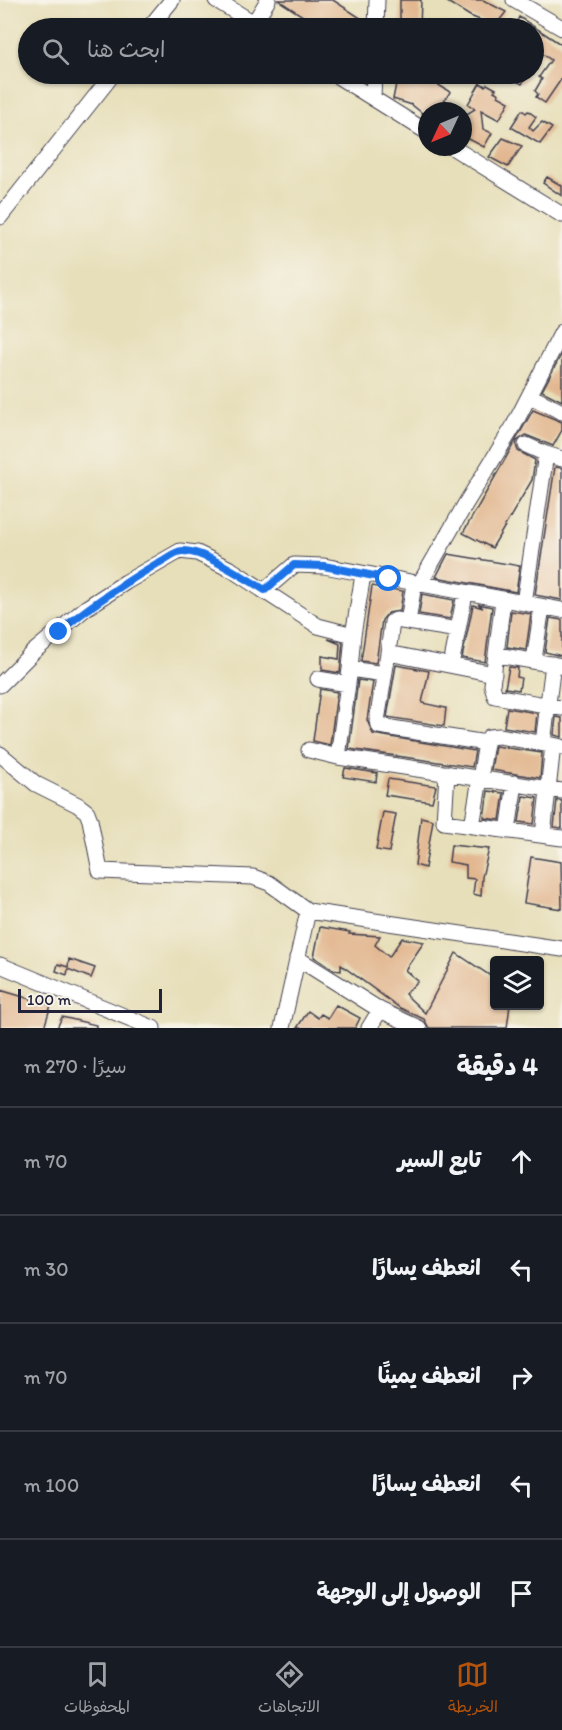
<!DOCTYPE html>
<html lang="ar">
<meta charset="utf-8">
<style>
body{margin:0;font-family:Itim,"Playpen Sans Arabic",sans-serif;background:#242831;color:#f1f3f6;direction:rtl}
.controls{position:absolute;right:18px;bottom:18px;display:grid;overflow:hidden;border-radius:6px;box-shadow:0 2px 4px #0004}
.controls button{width:54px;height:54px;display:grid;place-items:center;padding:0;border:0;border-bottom:2px solid #363941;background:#171b24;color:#f1f3f6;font:30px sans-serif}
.compass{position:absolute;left:418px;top:102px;width:54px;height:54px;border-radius:50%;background:#171b24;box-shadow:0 2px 4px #0004;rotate:226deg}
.scale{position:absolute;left:18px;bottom:15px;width:144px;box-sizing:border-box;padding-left:6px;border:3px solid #22223b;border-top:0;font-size:16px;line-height:21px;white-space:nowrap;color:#22223b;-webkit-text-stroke:4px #f7f3e8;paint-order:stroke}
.stop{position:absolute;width:18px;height:18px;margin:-14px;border:4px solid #1a73e8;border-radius:50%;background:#fff}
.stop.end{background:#1a73e8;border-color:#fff;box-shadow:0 2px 6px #0008}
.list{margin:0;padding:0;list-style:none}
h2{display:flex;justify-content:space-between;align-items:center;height:78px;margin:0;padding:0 24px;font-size:26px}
h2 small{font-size:20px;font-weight:400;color:#9ea1a6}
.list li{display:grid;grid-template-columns:39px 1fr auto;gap:18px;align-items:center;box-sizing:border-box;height:108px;padding:0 24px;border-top:2px solid #363941}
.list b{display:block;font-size:22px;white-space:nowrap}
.list em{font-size:20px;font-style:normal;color:#9ea1a6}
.icon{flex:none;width:33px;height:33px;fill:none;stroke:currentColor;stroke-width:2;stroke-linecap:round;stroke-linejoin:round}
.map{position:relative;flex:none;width:562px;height:1028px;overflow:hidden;direction:ltr}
.search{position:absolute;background:#171b24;box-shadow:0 2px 4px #0004;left:18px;right:18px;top:18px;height:66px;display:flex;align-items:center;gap:15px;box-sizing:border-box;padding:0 21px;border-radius:33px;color:#9ea1a6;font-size:22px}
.sheet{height:618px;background:#171b24}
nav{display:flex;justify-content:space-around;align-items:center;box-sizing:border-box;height:84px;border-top:2px solid #363941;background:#171b24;font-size:16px;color:#9ea1a6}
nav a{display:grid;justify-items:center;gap:3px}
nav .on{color:#b45309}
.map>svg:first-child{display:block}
.building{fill:#e2b790}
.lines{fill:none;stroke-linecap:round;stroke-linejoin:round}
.minor-casing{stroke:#403e4e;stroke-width:17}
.minor{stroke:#fff;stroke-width:15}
.route{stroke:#1a73e8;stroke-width:8}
</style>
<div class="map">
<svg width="562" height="1028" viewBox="0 0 562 1028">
<rect width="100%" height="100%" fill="#f7f3e8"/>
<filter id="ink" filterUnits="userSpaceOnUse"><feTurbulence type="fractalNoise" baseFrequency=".0167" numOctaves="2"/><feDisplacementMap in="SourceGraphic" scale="12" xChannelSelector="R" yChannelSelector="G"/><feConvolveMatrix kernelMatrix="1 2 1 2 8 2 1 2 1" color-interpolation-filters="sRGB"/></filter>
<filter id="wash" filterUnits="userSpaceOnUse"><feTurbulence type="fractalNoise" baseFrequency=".008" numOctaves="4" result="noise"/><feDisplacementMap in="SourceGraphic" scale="24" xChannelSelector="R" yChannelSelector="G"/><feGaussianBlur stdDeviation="1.35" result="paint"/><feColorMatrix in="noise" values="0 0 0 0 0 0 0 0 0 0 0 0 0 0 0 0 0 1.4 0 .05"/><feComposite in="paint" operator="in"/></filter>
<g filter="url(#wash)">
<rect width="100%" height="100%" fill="#e7dfba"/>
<g id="blocks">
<path class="building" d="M278,0h55l29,19 -6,9h-35z
M400,0h21l-1,28h-20z
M444,0h39l23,12 -11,14 -25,-10z
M519,17l43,28v33l-17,25 -9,-6 2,-3 -3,-3 7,-12 -3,-2 12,-17 -17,-12v-20h-20z
M398,74h23l29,18 -12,19h-11v6l-15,-12 -19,-6z
M504,74h24l-6,10z
M480,83l5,3 2,-2 9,5 -2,2 5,3 -1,2 11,6 -10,18 -18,-10 2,19 9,4 -8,14 -21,-11v-16l2,-5 10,-6 -7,-5z
M522,110l4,3 2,-2 8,6 -7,10 4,4 9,-9 10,6 -12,16 -29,-17z
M503,138l19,8 -14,21 -19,-10z
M547,177l15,9v10l-19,-13z
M562,353v48l-20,-10z
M533,410l29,12v8l-9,16 -27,-11 -9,6 -1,4 2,6 17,9 -3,20 -40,68 -29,-15z
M555,467l7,1v132l-27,-5z
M448,554l72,12 -4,26 -80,-15z
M372,586l31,5 -3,20 -12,2 -6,7 -6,43 -15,-2z
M422,594l32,6 -4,19 -31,-5z
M478,604l14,3 -7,55 -23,-4 11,-53 10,3z
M511,611l20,3 -5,36 -19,-3z
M550,618l12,2v36l-17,-4z
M328,639l15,3 -3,31 -18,-3v-14l17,3 1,-15z
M396,665l33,6 -7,32 24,5 -2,18 -57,-9z
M509,667l9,1 -1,9 4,1 -2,12 -14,-2z
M358,680l15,2 -6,38 6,14 102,17 -3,16 -123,-18z
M320,689l17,3 -7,53 -17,-4z
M507,708l30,5 -2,19 -31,-5z
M556,717l6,1v19l-8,-2z
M495,746l47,7 -2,25 -49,-8z
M345,768l32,5 -1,9 -33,-5z
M388,779l48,7 -4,16 -47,-7z
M488,791l16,2 -4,27 -16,-2z
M523,796l14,2 -3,26 -15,-2z
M557,800l5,1v27l-8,-1z
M383,812l13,2 -7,38 -13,-2z
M421,817l12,3 -8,48 -10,-3z
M451,845l38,4 -7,28 -1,19 -8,-2 2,-15 -9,-1v-13l-17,-3z
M531,857l30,5 1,47 -38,-6z
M320,927l30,5 -1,2 31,2 -5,9 14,12 13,-19 22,4 -19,28 13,11 -13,13 20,19 31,-60 39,26v26h15l-3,23h-78l-5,-9 -24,-11 -59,-43v6l-7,-1 -20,-13z
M69,959l26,9 -4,10 -23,-9 -1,6 -11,-4 2,-7 10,3z
M0,990l51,15 -7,23h-44z
M336,1005l24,13 -5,10h-58l11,-17 10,7 3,-4 7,4z
M62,1017l34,8v3h-39z"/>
</g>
</g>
<g filter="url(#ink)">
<use href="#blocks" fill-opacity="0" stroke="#403e4e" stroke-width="1.5"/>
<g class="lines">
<g class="minor-casing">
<path id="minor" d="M216,0l46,28
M514,0l48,28
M254,23l14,-23
M149,28l23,-28
M376,28l1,-28
M334,74l93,58
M373,98l1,-24
M452,147l110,68
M0,217l113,-143
M530,396l32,16
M546,454l16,5
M363,575l-10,60 -3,34 34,5
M414,584l-6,38 -12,-2 -4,2 -4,31 106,21
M419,585l47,-82 47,-76 49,-95
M265,590l29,-25 30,1 238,44
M503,600l-11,85 3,11 67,12
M524,603l22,-149 -20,-9
M408,622l50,8
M388,653l-11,68 2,5 107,17 -14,83
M497,655l65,11
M534,660l8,-53
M451,665l14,-71
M318,679l30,5
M0,685l32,-32 54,-45 40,-26 54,-31 17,2 35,17 86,56 35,9
M486,743l3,-6 10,-1 52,9
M543,743l10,-79
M309,750l29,7 224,34
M0,754l36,30 42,21 9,7 3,8 10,51 153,6 16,6 39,28 254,38
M338,757l12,-88
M447,773l-3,49 118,16
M508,831l7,-48
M543,835l10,-90 9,2
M297,958l83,52 39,18
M0,965l153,63
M282,1028l26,-117
M369,1028l11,-18"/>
</g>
<use href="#minor" class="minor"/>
</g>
</g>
<g class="lines" filter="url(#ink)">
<path class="route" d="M59,632c31,-27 64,-48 99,-69 7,-3 17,-12 24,-12 22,-1 64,28 83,39l29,-25 30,1 65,13"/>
</g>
</svg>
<div class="controls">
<button><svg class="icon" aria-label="layers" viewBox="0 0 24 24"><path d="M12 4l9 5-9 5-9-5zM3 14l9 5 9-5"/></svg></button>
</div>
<svg class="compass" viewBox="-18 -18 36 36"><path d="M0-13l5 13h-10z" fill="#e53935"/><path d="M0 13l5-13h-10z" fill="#9ea1a6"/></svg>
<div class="scale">100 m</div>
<div class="stop" style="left:389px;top:579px"></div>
<div class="stop end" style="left:59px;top:632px"></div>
<div class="search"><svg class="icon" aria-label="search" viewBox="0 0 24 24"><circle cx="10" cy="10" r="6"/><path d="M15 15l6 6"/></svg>ابحث هنا</div>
</div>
<section class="sheet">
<h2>4 دقيقة<small>سيرًا · 270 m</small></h2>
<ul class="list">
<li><svg class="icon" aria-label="ahead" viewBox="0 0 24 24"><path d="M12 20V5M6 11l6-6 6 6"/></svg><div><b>تابع السير</b></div><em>70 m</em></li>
<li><svg class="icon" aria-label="left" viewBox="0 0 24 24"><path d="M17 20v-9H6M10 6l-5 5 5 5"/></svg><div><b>انعطف يسارًا</b></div><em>30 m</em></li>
<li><svg class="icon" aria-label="right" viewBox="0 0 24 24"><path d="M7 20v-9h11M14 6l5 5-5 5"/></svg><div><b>انعطف يمينًا</b></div><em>70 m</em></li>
<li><svg class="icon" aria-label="left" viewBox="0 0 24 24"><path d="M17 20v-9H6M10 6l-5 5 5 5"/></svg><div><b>انعطف يسارًا</b></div><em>100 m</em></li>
<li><svg class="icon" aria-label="arrive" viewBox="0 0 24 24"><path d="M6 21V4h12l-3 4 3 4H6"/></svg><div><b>الوصول إلى الوجهة</b></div></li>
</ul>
</section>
<nav>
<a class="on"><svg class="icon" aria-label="map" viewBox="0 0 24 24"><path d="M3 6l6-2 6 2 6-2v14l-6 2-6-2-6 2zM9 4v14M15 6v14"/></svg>الخريطة</a>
<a><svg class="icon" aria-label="directions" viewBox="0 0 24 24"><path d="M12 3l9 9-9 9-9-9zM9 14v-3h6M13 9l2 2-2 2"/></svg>الاتجاهات</a>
<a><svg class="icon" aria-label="saved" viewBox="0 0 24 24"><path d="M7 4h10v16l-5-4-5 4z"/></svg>المحفوظات</a>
</nav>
